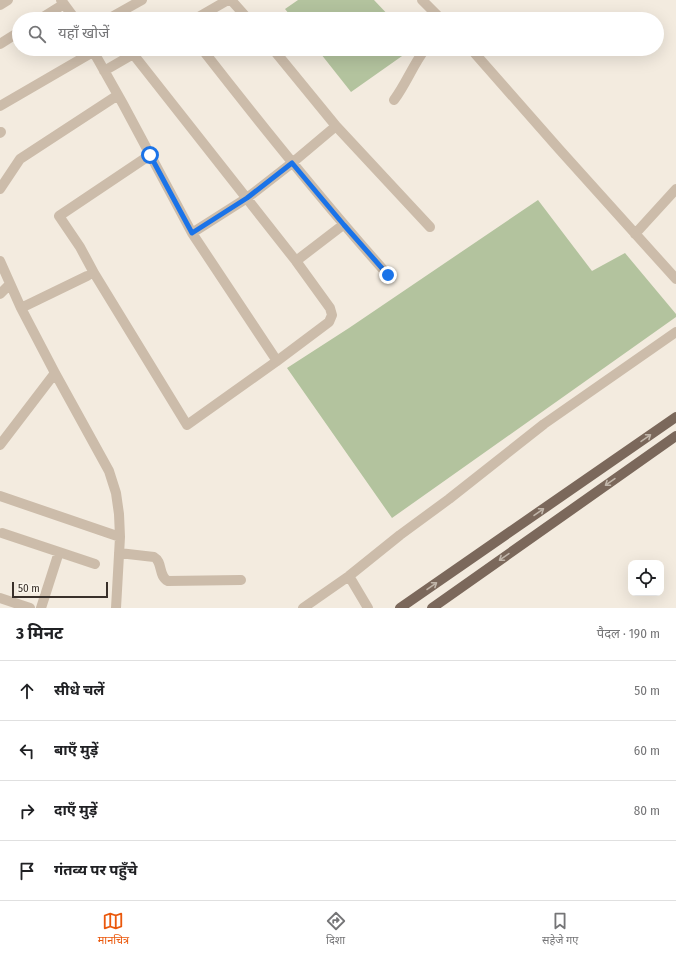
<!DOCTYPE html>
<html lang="hi">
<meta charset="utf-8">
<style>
body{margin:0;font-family:"Fira Sans Condensed","Noto Sans Devanagari",sans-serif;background:#f6f6f6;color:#202124}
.controls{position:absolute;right:12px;bottom:12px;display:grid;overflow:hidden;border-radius:8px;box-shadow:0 4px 16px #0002}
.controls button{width:36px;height:36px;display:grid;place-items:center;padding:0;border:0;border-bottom:1px solid #e0e0e0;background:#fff;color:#202124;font:20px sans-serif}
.scale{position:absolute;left:12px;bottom:10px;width:96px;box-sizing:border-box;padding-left:4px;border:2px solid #39302a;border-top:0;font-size:11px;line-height:14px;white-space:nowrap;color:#39302a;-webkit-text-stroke:3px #faf5eb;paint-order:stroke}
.stop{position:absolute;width:12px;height:12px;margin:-9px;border:3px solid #1a73e8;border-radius:50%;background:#fff}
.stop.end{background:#1a73e8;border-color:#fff;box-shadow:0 1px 4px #0008}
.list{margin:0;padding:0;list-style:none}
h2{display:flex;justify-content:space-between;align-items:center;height:52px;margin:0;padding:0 16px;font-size:17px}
h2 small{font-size:13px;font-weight:400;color:#757577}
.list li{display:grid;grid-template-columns:26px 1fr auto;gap:12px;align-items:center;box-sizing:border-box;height:60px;padding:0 16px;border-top:1px solid #e0e0e0}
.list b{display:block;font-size:15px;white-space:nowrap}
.list em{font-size:13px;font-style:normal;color:#757577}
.icon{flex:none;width:22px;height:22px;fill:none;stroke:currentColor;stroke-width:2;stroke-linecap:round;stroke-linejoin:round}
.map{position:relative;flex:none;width:676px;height:608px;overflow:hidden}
.search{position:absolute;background:#fff;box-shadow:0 4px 16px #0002;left:12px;right:12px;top:12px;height:44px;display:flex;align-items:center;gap:10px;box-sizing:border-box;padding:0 14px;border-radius:22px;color:#757577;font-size:15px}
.sheet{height:292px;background:#fff}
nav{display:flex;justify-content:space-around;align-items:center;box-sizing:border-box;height:56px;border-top:1px solid #e0e0e0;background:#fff;font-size:11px;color:#757577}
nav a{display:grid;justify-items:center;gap:2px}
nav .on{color:#ea580c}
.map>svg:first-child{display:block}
.green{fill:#b3c39e}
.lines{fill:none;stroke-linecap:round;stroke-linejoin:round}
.street{stroke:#ccbcaa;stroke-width:10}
.primary{stroke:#7b685b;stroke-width:10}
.oneway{stroke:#c1b6aa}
.route{stroke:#1a73e8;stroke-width:5}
</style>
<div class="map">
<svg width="676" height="608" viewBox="0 0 676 608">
<rect width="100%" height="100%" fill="#f3ebdf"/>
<path class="green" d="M298,0h76l18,19h-99l-8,-10z
M317,49h95l-61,43z
M538,200l54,71 33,-18 51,61v3l-284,201 -105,-150 62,-40z"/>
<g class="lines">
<path class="street" d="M61,0l14,19
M231,0l17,19
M422,0l19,19
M0,5l8,-5
M40,19l24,-15
M108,19l34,-19
M195,19l33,-19
M0,44l19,-12
M92,49l31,55 69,129 85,128
M202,49c60,77 121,153 186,226
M471,49l88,100 117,130
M133,54l163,207 34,47 2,7 -3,7 -52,39 -90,64 -93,-152 -14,-26 -21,-31 91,-61
M104,71l38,-22
M394,100c12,-16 19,-35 31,-51
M0,106l93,-54
M336,126l94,101
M0,133l1,-1
M0,189l20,-30 98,-64
M192,233l55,-35 45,-35 44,-37 -63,-77
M635,234l41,-45
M0,261l21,47 34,65 54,98 7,22 3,21 1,23 -4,71
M296,261l47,-36
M0,294l10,-10
M21,308l66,-32
M0,445l55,-72
M0,496l120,41
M2,533l93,31
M119,553l35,4c9,5 4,19 14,24l73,-1
M349,576l19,32
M0,598l30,10
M41,608l18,-56
M303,608l46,-32 51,-41 49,-36 95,-75 132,-92"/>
<path class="primary" d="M400,608l276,-191
M432,608l244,-172"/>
</g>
<defs><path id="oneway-shaft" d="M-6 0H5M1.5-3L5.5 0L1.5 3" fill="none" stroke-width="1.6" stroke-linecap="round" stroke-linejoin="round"/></defs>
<g class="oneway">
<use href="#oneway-shaft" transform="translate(646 438) rotate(-35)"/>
<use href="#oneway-shaft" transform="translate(610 482) rotate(145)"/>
<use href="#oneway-shaft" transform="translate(539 512) rotate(-35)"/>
<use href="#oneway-shaft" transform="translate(504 557) rotate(145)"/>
<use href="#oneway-shaft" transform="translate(432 586) rotate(-35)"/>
</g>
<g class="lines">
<path class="route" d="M150,155l42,78 55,-35 45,-35 52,62 44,50"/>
</g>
</svg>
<div class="controls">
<button><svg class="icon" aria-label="locate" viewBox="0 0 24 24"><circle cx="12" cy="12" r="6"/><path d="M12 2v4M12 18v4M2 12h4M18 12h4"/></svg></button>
</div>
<div class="scale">50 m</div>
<div class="stop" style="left:150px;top:155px"></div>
<div class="stop end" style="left:388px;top:275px"></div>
<div class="search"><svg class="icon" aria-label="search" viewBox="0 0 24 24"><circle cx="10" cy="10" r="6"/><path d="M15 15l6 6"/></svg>यहाँ खोजें</div>
</div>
<section class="sheet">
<h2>3 मिनट<small>पैदल · 190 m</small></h2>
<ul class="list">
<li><svg class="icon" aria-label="ahead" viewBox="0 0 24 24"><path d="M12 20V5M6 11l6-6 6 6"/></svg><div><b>सीधे चलें</b></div><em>50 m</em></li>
<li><svg class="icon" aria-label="left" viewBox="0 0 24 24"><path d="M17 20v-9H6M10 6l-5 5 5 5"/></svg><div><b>बाएँ मुड़ें</b></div><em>60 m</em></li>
<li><svg class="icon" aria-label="right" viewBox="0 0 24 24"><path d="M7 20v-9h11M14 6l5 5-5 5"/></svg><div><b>दाएँ मुड़ें</b></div><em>80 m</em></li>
<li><svg class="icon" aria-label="arrive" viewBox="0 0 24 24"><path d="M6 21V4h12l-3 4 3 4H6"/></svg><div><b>गंतव्य पर पहुँचे</b></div></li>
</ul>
</section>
<nav>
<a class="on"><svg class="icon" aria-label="map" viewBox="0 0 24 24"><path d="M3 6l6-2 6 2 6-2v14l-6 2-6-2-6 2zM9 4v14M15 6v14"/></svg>मानचित्र</a>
<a><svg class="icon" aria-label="directions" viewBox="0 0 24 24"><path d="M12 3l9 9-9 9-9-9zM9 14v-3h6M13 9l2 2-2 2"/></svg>दिशा</a>
<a><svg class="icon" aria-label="saved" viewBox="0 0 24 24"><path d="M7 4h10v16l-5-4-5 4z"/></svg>सहेजे गए</a>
</nav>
